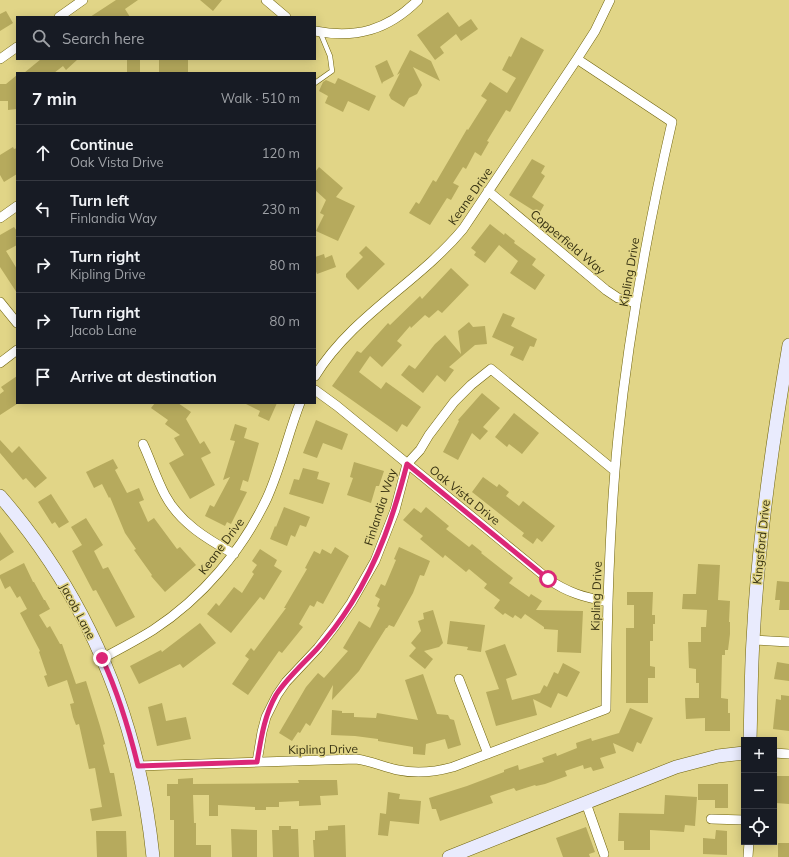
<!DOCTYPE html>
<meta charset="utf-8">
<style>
body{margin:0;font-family:Mulish,sans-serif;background:#242831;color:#f1f3f6}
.controls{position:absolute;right:12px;bottom:12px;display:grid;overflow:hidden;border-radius:0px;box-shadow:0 2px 10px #0003}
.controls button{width:36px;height:36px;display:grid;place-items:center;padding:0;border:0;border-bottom:1px solid #363941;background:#171b24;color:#f1f3f6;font:20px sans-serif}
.stop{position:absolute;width:12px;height:12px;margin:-9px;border:3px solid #db2777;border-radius:50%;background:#fff}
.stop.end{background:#db2777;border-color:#fff;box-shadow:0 1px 4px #0008}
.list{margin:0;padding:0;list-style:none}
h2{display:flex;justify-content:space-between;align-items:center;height:52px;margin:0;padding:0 16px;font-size:17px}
h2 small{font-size:13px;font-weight:400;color:#9ea1a6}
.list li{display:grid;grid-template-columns:26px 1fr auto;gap:12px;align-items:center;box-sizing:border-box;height:56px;padding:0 16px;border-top:1px solid #363941}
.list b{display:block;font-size:15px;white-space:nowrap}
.list p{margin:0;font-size:13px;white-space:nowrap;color:#9ea1a6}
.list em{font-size:13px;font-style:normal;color:#9ea1a6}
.icon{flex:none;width:22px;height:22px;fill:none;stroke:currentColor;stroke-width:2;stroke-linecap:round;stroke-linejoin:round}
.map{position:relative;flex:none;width:789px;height:857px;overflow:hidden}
.search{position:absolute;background:#171b24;box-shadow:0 2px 10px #0003;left:16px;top:16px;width:300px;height:44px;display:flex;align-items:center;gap:10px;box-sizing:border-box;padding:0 14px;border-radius:0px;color:#9ea1a6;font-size:15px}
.panel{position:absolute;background:#171b24;box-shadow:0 2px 10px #0003;left:16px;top:72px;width:300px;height:332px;border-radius:0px}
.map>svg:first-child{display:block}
.building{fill:#b6aa5d}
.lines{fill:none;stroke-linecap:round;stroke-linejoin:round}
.lane-casing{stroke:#6f630c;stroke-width:5.5}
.street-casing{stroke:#6f630c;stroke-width:10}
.secondary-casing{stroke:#6f630c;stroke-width:14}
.lane{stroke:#fff;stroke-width:4.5}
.street{stroke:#fff;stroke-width:9}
.secondary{stroke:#e9ebfd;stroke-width:13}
.route{stroke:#db2777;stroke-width:5}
.labels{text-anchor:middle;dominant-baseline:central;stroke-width:3;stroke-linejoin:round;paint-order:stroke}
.street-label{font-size:12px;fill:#383313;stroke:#e1d587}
</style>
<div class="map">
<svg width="789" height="857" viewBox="0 0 789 857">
<rect width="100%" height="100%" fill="#e1d587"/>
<path class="building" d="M116,0h22l-13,9 5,8h-40z
M200,0h22l-9,11z
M6,11l7,12 -13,8v-17z
M448,12l11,15 12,-8 7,10 -17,12 -5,-7 -16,13 4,6 -9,7 -18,-25z
M521,37l23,13 -34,62 -4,-2 -19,31 2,1 -8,14 -6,-4 -9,17 -3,-2 -10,16 6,3 -8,14 -4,-2 -17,27 -21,-12 7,-11 3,2 14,-24 3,2 31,-53 1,1 19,-30 -6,-4 9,-14 17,11 9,-15 -14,-8 7,-14 2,1z
M410,50l21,11 9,20 -27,-14 9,18 -5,9 -8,4 -5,9 -13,-8 -2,-4 11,-22 -3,2z
M41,59h37l-12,11 -3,-4 -9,7h-30z
M127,59h13v14h-13z
M159,59h29v14h-29z
M387,60l7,16 -11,6 -1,2 -7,-18z
M17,75v34l-9,1v-9h-8v-17h6z
M338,78l38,18 -7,15 -21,-10 -5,11 -18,-9 3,-7 -9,-5 4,-9 3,-2 9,4z
M13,147l1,2 3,-1v26l-13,8 -4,-7v-20z
M532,159l13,7 -4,7 4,3 -13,21 12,8 -5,9 -30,-19z
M319,167l24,21 -7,9 19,9 -17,35 -22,-10 8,-16 -4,-2 6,-13 -11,-10v-18z
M490,224l14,11 1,-2 10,8 -1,2 22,16 -4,6 13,10 -10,15 -25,-17 8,-12 -19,-16 -14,18 -11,-8 2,-3 -5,-4z
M14,227l3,4v14l-11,6 11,18v24l-17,-26v-32z
M366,246l19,18 -27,26 -12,-13v-3l17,-17 -4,-4z
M324,254l1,4 7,-3 4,12 -19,7 -2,-5v-12z
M451,268l18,17 -27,28 -4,-3 -9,8 -4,-3 -14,13 -1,-2 -13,15 5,4 -20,22 -12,-11 -11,16 22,17 5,-7 35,25 -14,20 -5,-3 -5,8 -65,-46 25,-35 4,2 27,-30 2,2 30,-29 2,3z
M503,313l12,5 -4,8 26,13 -3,8 -4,-1 -7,15 -13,-6 4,-8 -22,-10z
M469,322l4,5 12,-1 2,18 -12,1 -26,22 5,3 -9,12 -8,-7 -14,18 -22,-18 8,-10 6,4 20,-25 10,-9 16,19 -3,-23z
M17,376v28l-17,11v-21l4,-3 -3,-4z
M482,393l18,15 -17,19 5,4 -8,9 -8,-7 -14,27 -15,-8 16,-31 -1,-1z
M155,403h23l13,9 -5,7 14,25 4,-3 7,12 -10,5 14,27 -25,14 -21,-36 15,-8 -10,-17 6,-3 -15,-11 3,-4 -17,-12z
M244,403h33l-8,18 -11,-5 2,-5z
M514,413l25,20 -17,21 -13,-10 -2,3 -12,-10z
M316,420l32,14 -6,16 -19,-7 -6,15 -14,-5z
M235,424l12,4 -3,10 15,5 -11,39 -5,-2 -3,10 7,2 -16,32 -4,-2 -2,4 -20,-10 5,-11 4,2 16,-30 -7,3 12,-39 -5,-1z
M0,440l12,13 7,-7 28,32 -12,10 -9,-10 -3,2 -23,-27z
M113,459l5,9 -3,2 12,23 12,-5 5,12 -5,2 9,20 6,-4 23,31 3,-2 16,18 -31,27 -14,-16 1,-1 -18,-25 2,-1 -11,-16 -15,-36 -1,1 -7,-14 -8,4 -8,-16z
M354,462l30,9 -5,15h-3l-5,17 -24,-8 6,-17 -3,-1z
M303,468l16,4 -2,7 13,4 -7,21 -34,-10 5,-15 5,1z
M483,477l14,10 2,-3 10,8 -3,4 13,10 4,-5 32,25 -13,16 -5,-4 -4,6 -11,-8 2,-3 -52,-41z
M51,494l18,28 -10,6 -4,-6 -3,2 -14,-22z
M284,507l26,10 -4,10 -6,-2 -5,12 -4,-2 -4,11 -17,-7 5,-13 1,1z
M426,507l23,19 -3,3 23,18 3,-3 10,8 -1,1 32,25 -4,5 20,14 2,-3 11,7 -6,9 47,1 -2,42 -24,-1 1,-22 -14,-1v-2l-19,-13 -4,5 -6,-4 -2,3 -8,-5 -2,2 -9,-7 6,-8 -16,-12 3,-4 -18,-15 -3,3 -21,-17 -2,3 -23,-19 3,-3 -20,-16 11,-12 7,5z
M86,518l17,27 -9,6 9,18 5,-2 27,50 -19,10 -20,-37 -3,1 -21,-40 10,-6 -11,-18z
M0,532l14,20 -14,9z
M335,547l14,9 -26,48 -6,-3 -3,6 -4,-2 -11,19 4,3 -21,26 -3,-2 -31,44 -16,-11 17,-25 -4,-3 6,-8 3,3 32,-43h-2l23,-39 -2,-1 9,-17 6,3 2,-5 9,5z
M399,547l31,14 -6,15 -4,-1 -7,18 -19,34 -5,-2 -2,3h-1l-27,43 -27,29 1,-15 -23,41 -4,-3 -6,10 -2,-1 -6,9 -13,-8 27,-46 12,-14 6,5 24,-27 -5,-3 16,-27 11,7 10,-20 -3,-2 3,-7 -5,-3 6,-12 4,2 11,-26 -2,-1z
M260,549l17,11 -3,6 8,5 -18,29 -4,-3 -29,36 -24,-19 9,-11 3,3 15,-19 8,6 12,-19 -2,-2 5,-7 -5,-4z
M24,563l9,19h1l10,18h1l5,9 -11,6 8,13 3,-2 10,18h2l14,40 10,-3 14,45 5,18 -2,1 7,28h4l8,43 -30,5 -2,-12 12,-2 -7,-39 -6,1 -10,-45 -3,1 -3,-8 -3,-13 4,-1 -7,-23 -19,7 -4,-11 3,-1 -8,-23 1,-1 -20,-38 7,-4 -7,-13 -3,2 -7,-12 -5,3 -5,-11v-3z
M698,564l22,1 -2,35 12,1 -1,21h1v12l-2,16h-3v5h-3l-1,43 7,1v14h2v18h-25v-13l-19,1 -1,-21h14v-15h-3v-14l-7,-1 -1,-26h13v-15h5l1,-17 -25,-1 1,-15h13z
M777,581l12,1v28h-10l1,-10h-5z
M627,592h26l-1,23h3v9h-2v17h-3v25l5,1v11h-7v25h-22v-75h8v-23h-7z
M433,610l10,33 -4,4 -15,4 9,8 -8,10 -16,-13 7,-8 -5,-5 10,-12 -3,-10 6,-2 -1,-6z
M450,621l35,4 -4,27 -14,-2 1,-3 -21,-3z
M200,623l16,20 -33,25 -3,-4 -41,20 -9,-18 31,-16 1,2z
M505,644l12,31 -11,4 6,21 28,-7 4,-8 3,2 7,-15 4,2 5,-11 17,9 -13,25 -9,-4 -7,15 -18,-9 4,16 -41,11 -10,-34 13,-3 -14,-38z
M777,662l12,2v17l-15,-2z
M423,674l14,40 11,1 2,4 4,1 7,25 -13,4 -3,-10 -19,5 -1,11 -12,-1v-7l-35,-6v-2l-23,-3 -24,-1 1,-25 10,1v2h12v4l22,1 1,-5 41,7 -13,-40z
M781,695l8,1v35l-16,-2 3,-30 5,1z
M162,703l4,18 20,-4 5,22 -34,7 -9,-39z
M630,708l23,10 -12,26 -4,-2 -4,10 -20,-9 3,10 -16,5 4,10 -11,3 -2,-4 -7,2 -1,-4 -18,6 2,5 -22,8 -9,2 -1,-1 -19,6 -2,-3 -24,8 3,7 -53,18 -4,-12h-4l-3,-11 38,-12 37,-14v-2l14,-5 1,5 25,-8 -2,-4 14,-5 1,3 20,-8 -1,-5 15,-5 1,3 27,-8z
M777,776h12v28l-13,-1z
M193,778v6l106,-1 -1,-3h39l1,15 -18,1 1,9 -22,1v-5l-20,1v5h-13v3h-11v-3l-37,-2v11h-9v-21h-16l1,28h2v22h15v12h-37v-37h-4v-24h-3v-12h11v-5z
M698,784h30v24h-13v-8h-17z
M388,792l12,2 -1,5 22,2 -2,23 -29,-3 -2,15 -10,-1 2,-22 6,1z
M665,795l32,2 -2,29 -10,-1 -1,7 -34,-2v20h-26v-9h-6l1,-28 45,1z
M345,825l1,32h-32l-1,-17h2v-9l13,-1v-4z
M279,826h12v3h7l1,28h-26l-1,-27h7z
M586,827l9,25 -6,2 1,3h-27l-7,-19z
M231,829l26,1v27h-25z
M716,830l11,1v24l-24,-1v-16l12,1z
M96,831h30l1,26h-30z
M778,843h11v14h-11z"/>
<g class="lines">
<g class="lane-casing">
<path id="lane" d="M315,83l17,-12 -2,-15 -10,-24"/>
</g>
<g class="street-casing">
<path id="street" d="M266,0l20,17
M59,17l24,-17
M315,31c41,8 73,-1 103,-31
M0,59l17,-12
M488,191l118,99 12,8 18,5
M0,218l17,-12
M0,302l17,21
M0,363l17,-13
M315,376c38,-61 103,-93 148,-147l114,-170 18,-28 15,-31
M315,390l22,16 211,173c20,14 36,18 60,23
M143,444c8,17 13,34 22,51 15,28 42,44 69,59
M753,640l36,2
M103,658c17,-9 34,-18 50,-28 49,-32 89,-79 114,-132 14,-31 21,-64 33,-95
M459,679l29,75
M774,753l15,1
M257,762l5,-30 4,-15 11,-22 9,-13 32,-34 17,-22 16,-23 24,-42 20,-51 12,-46 13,-14 9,-15 25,-33 17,-17 20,-16 124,102
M138,766l218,-7c15,2 28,8 42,11 19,4 37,2 55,-3l153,-58c1,-91 3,-181 12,-272 11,-106 30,-211 54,-315l-95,-63
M586,803l18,51
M711,819l33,1
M748,857l1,-15"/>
</g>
<g class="secondary-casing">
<path id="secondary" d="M0,496c90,104 139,225 153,361
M750,740c1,-33 1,-67 3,-100 5,-99 19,-197 36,-295
M449,857l227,-90 42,-11 26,-3"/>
</g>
<use href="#lane" class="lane"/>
<use href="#street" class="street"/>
<use href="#secondary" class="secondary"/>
</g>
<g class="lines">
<path class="route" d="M102,658c16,35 27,71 36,108l119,-4c4,-23 7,-46 19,-67 11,-17 27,-31 40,-45 13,-14 25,-30 35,-46 28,-44 43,-90 56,-140l141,115"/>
</g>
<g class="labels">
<g class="street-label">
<text transform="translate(470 196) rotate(-55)">Keane Drive</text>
<text transform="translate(568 242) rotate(40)">Copperfield Way</text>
<text transform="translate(629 272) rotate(-80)">Kipling Drive</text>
<text transform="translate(465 495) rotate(39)">Oak Vista Drive</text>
<text transform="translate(380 507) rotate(-72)">Finlandia Way</text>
<text transform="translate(761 542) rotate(-84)">Kingsford Drive</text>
<text transform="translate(221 546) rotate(-53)">Keane Drive</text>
<text transform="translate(596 596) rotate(-88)">Kipling Drive</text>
<text transform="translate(78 611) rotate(62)">Jacob Lane</text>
<text transform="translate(323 749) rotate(-1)">Kipling Drive</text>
</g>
</g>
</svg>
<div class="controls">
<button>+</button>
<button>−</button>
<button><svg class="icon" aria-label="locate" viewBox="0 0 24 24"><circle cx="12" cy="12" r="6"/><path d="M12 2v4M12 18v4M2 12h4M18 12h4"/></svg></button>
</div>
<div class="stop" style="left:548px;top:579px"></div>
<div class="stop end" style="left:102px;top:658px"></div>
<div class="search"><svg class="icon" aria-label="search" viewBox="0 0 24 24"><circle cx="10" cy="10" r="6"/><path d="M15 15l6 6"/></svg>Search here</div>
<section class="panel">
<h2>7 min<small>Walk · 510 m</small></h2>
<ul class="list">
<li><svg class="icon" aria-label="ahead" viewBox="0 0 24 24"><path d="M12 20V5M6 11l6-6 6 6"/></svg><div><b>Continue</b><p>Oak Vista Drive</p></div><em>120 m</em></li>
<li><svg class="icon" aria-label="left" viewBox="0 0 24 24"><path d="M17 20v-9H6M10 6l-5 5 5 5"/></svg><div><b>Turn left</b><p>Finlandia Way</p></div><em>230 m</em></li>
<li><svg class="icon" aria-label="right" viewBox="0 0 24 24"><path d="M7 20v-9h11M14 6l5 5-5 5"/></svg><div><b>Turn right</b><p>Kipling Drive</p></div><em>80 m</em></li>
<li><svg class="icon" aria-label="right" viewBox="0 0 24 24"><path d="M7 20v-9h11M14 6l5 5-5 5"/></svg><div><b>Turn right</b><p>Jacob Lane</p></div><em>80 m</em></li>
<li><svg class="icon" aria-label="arrive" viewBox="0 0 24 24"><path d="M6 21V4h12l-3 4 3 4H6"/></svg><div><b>Arrive at destination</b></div></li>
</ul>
</section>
</div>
